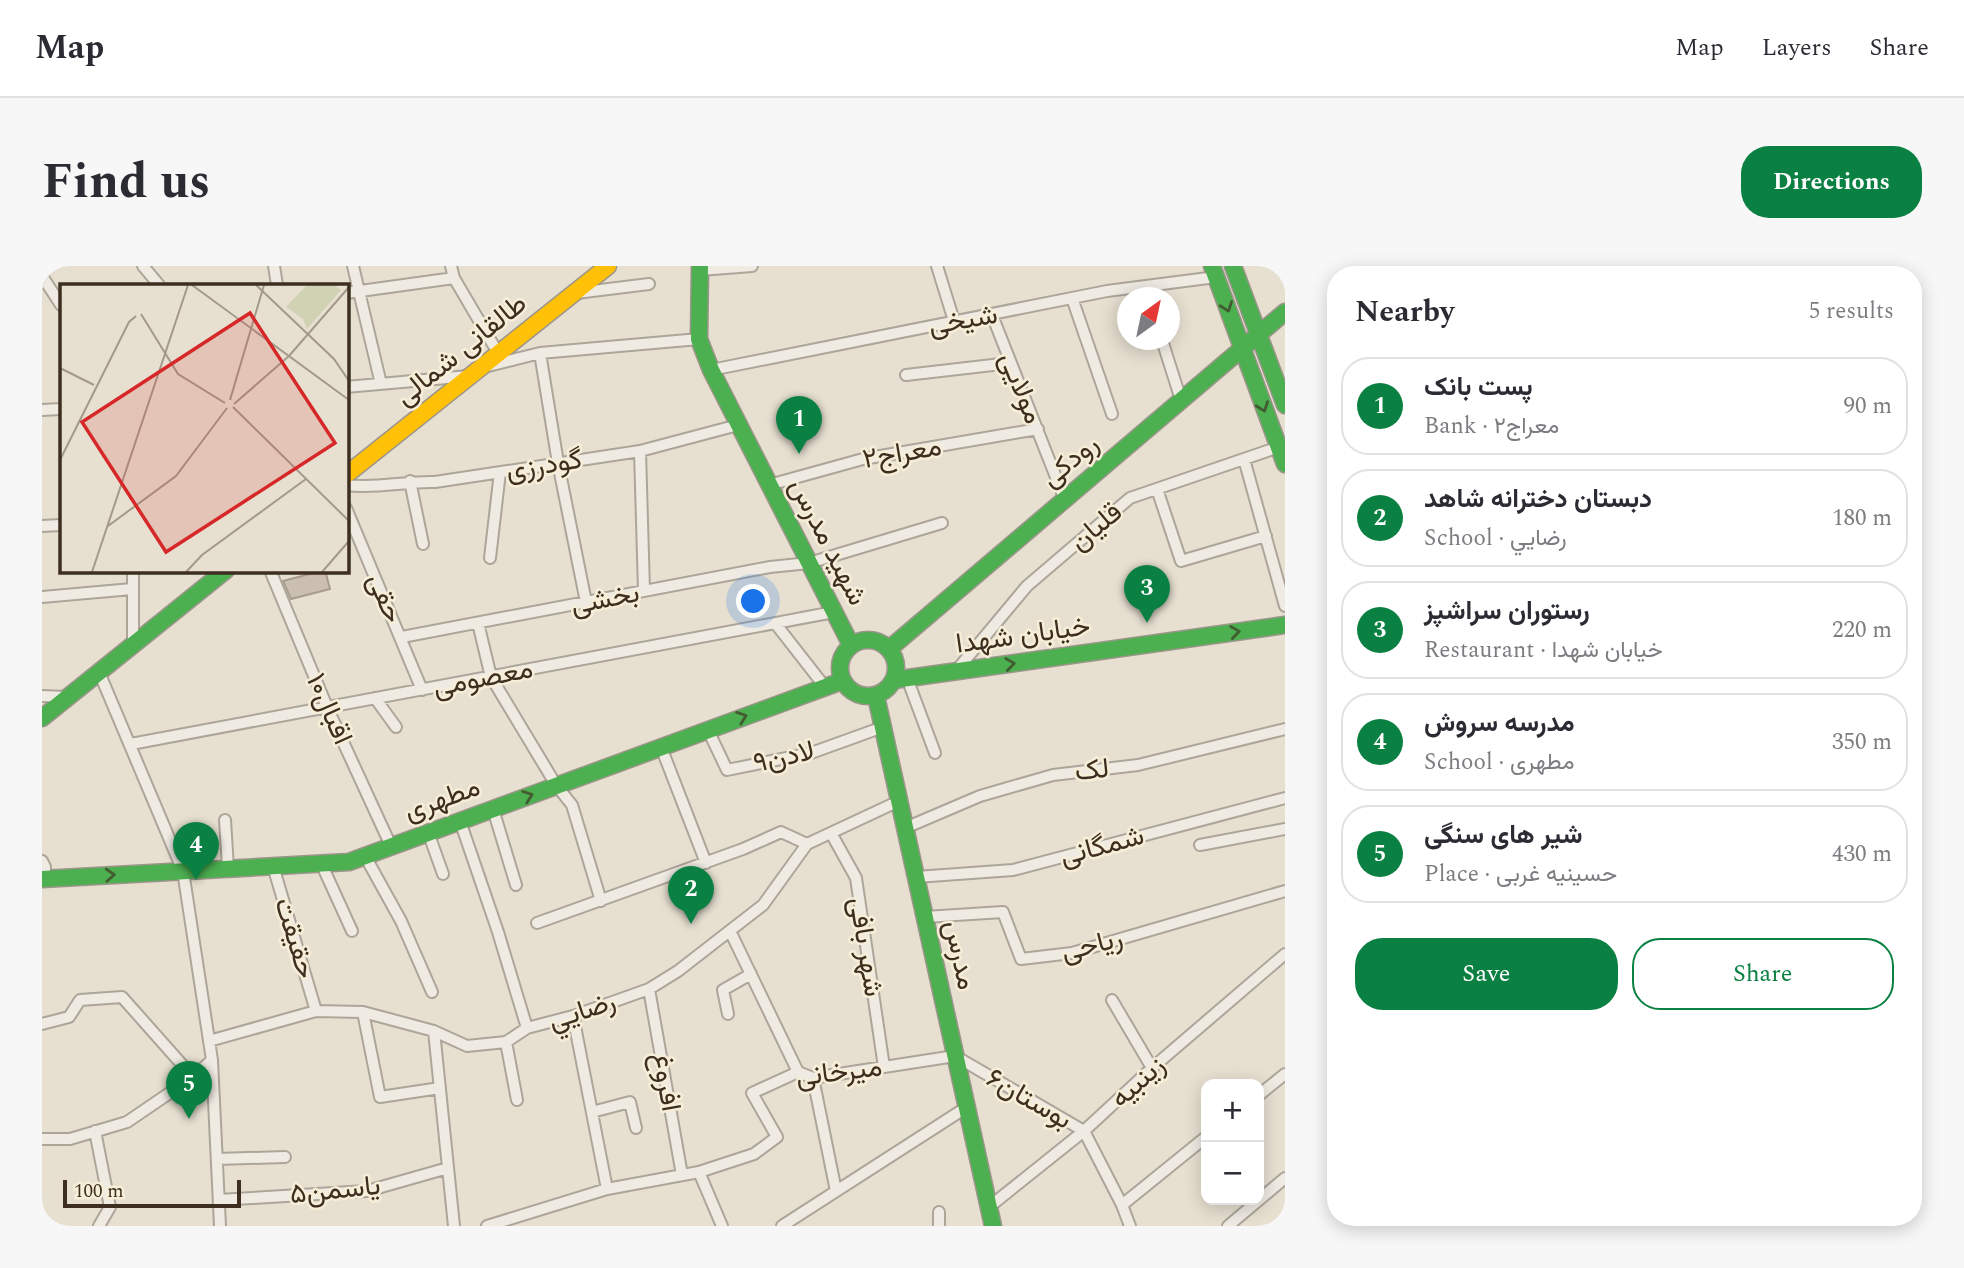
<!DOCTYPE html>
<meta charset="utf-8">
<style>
body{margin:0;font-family:Spectral,Vazirmatn,serif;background:#f7f7f7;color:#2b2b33}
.controls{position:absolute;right:21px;bottom:21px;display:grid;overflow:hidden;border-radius:14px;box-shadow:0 4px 18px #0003}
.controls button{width:63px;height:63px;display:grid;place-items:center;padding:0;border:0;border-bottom:2px solid #e1e1e2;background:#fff;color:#2b2b33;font:35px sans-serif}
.compass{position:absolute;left:1075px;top:21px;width:63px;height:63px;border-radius:50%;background:#fff;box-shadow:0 4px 18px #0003;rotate:33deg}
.scale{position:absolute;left:21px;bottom:18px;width:178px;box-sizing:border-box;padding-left:7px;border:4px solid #3d2e20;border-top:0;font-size:19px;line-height:24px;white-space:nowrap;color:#3d2e20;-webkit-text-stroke:5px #f7eed8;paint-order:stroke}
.you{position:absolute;left:712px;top:336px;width:24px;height:24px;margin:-18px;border:5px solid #fff;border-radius:50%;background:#1a73e8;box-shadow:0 0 0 10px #1a73e833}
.badge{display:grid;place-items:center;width:46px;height:46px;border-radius:50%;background:#0b8043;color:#fff;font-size:23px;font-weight:700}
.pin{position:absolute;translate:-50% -58px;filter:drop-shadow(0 2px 4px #0008)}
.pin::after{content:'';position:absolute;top:37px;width:24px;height:21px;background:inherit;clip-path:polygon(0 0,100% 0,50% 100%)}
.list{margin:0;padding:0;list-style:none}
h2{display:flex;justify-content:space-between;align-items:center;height:91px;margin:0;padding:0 28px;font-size:30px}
h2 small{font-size:23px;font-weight:400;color:#7c7c81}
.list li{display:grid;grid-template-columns:46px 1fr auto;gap:21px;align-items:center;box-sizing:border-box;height:98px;margin:0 14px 14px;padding:0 14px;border:2px solid #e1e1e2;border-radius:28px}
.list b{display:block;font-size:26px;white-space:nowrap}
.list p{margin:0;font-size:23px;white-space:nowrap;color:#7c7c81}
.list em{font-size:23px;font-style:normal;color:#7c7c81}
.actions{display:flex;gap:14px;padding:21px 28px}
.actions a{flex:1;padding:16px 0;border:2px solid #0b8043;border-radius:28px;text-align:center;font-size:24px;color:#0b8043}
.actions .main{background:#0b8043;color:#fff}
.map{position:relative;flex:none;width:1243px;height:960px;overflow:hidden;border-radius:28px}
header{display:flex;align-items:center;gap:42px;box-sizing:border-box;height:98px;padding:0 35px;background:#fff;border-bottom:2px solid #e1e1e2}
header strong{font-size:33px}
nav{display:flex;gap:38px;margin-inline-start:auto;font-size:24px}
.intro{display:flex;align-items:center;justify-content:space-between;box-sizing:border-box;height:168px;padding:0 42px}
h1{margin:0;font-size:49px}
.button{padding:18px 32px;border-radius:28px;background:#0b8043;color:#fff;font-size:24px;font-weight:700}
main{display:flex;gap:42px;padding:0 42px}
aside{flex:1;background:#fff;border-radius:28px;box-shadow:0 4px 18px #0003}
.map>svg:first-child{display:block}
.building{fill:#cbbfb2;stroke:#a89c90;stroke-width:2}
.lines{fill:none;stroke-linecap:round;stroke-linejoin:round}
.street-casing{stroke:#ada599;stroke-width:14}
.fast-casing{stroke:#9c958a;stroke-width:19}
.slow-casing{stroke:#9c958a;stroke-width:19}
.street{stroke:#efebe3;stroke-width:10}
.fast{stroke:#4caf50;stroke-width:16}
.slow{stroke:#ffc107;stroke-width:16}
.oneway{stroke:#425b31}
.labels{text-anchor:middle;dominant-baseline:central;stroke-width:5;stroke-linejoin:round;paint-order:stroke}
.street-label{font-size:28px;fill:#3d2e20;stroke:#f7eed8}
.inset-road{fill:none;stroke:#a3998a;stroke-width:2}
.view{fill:#d62828;fill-opacity:0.15;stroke:#d62828;stroke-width:3.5}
.inset-edge{fill:none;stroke:#3d2e20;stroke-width:3.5}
</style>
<header>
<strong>Map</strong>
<nav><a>Map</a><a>Layers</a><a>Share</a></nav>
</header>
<div class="intro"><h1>Find us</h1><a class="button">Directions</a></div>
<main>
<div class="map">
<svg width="1243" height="960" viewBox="0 0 1243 960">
<rect width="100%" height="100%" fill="#e7e0d1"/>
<path class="building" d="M283,304l5,19 -39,10 -8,-18z"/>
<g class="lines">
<g class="street-casing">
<path id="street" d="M101,0l16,19
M232,0l3,19
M311,0l28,118
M409,0l3,12 44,75
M895,0l17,55
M658,4l52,-4
M0,10l19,29
M304,27l108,-15
M534,27l73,-9
M1030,32l40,116
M950,49l73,185
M1120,74l19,60
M498,87l18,110 28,139
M442,101l56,-14 159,-14
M669,104l396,-79 109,-14
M864,109l104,-12
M304,121l123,-11
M0,144l19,-1
M598,185l4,140
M1202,193l41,147
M368,215l13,63
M304,219c30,4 59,-4 89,-3l205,-31 98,-26
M727,219l94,-26 175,-30
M1115,223l24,72 85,-25
M304,242l76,182
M0,260l19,-1
M448,292l10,-86
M91,304v75
M228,304l57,137 64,139
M0,331l90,-8
M436,357l13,54 65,108 16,20 29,96
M733,357l50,64
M360,371l368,-70 39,-4 133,-40
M914,405l71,-85 103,-88 149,-51
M57,406l84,199 29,189 8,166
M865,412l28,75
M0,430l25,1
M333,432l21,29
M666,464l19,40 84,-17 72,-26
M89,478l703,-132
M619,481l45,116
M451,543l23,76
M183,554l3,48
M418,555l38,111 29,96
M863,562l75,-32 73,-21 85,-10 147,-36
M386,566l15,42
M789,567l25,45 28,189
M1158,579l85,-16
M323,590l36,65 31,71
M0,595l3,6v11
M279,597l31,68
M231,600l43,145
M874,611l97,-7 272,-72
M883,651l78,-5 18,47 51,-6 213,-62
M495,657l206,-74 38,-17 26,12
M688,665l68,141
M607,723l33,186
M1070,734l40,68
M321,746l17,85 60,-9
M686,748l-5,-24 28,-16
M531,750l34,173
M0,758l27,-7 11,-17 42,-3 71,80
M392,765l20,195
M167,775l107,-30 47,1 71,19 33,15 39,-4 21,-14 46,-12 76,-27 29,-18 85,-66 44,-61 92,-43
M464,776l11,58
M771,812l23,113
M1217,829l26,-21
M550,846l38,-10 6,26
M53,865l15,76 -11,19
M0,873h28l57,-17 66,-45 19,-17
M175,893l68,-2
M177,934l148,-9 81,-23
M1080,939l84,-68
M947,941l95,-76 68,-63 133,-114
M897,946v14
M445,960l120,-37 92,-17
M680,960l-23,-54 55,-18 23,-17 -25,-44 46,-21 15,6 142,-22 129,75 38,74 8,21
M740,960l185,-119
M1186,960l57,-48"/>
</g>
<g class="fast-casing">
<path id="fast" d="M658,0l-1,73 12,31 140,275
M1170,0l73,198
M1191,0l52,139
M798 402a28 28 0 1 1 56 0a28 28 0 1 1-56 0Z
M847,383l396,-337
M852,414l391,-55
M834,430l117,530
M0,452l184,-148
M0,613l307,-17 493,-181"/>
</g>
<g class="slow-casing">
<path id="slow" d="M304,209l262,-209"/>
</g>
<use href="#street" class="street"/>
<use href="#fast" class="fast"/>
<use href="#slow" class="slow"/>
</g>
<defs><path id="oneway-chevron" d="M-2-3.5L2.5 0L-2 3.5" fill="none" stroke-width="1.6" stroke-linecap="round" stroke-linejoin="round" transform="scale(1.75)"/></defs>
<g class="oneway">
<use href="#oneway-chevron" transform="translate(1185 41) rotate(70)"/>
<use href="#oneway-chevron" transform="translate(1221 141) rotate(70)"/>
<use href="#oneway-chevron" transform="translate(1193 366) rotate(-8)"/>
<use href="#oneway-chevron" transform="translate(968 398) rotate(-8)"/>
<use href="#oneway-chevron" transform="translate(700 451) rotate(-20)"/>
<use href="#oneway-chevron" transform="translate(486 530) rotate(-20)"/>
<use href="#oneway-chevron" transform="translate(68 609) rotate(-3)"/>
</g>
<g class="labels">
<g class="street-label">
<text transform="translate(921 54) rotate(-10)">شیخی</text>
<text transform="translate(419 84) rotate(-39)">طالقانی شمالی</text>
<text transform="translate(979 122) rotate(68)">مولایی</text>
<text transform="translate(860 187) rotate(-10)">معراج۲</text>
<text transform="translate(1028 195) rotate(-40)">رودکی</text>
<text transform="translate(502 199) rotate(-9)">گودرزی</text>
<text transform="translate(1054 261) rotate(-40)">قلیان</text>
<text transform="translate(786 276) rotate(63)">شهید مدرس</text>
<text transform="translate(343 332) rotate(67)">حقی</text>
<text transform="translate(563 333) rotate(-11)">بخشی</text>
<text transform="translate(981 369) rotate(-8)">خیابان شهدا</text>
<text transform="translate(441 412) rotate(-11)">معصومی</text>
<text transform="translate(287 443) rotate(66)">اقبال۱۰</text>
<text transform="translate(742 491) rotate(-13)">لادن۹</text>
<text transform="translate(1050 504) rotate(-6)">لک</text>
<text transform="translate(400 533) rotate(-20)">مطهری</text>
<text transform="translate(1060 580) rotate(-15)">شمگانی</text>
<text transform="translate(253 672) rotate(73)">حقیقت</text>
<text transform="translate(1050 679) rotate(-14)">ریاحی</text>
<text transform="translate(824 681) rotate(81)">شهر بافی</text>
<text transform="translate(918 689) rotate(78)">مدرس</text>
<text transform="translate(540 745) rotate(-18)">رضایي</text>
<text transform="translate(797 806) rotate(-7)">میرخانی</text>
<text transform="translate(624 816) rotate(80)">افروغ</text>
<text transform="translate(1096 816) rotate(-42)">زینبیه</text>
<text transform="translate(987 833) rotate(30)">بوستان۶</text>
<text transform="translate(293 924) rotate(-6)">یاسمن۵</text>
</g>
</g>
<g transform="translate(18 18)">
<rect width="289" height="289" fill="#e7e0d1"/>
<path d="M247,1h27l7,5 -34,39 -4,-10 -17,-12z" fill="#d1d1b3"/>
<path class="inset-road" d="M132,1l157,115M196,1l78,74 15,22M81,30l37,60 47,29M0,84l34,17M170,116l34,-115M174,120l55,-48 60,-69M173,123l116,114M0,176l69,-138 7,-6M48,242l68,-50 51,-68M32,288l96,-287M126,288l16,-17 104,-76M262,288l27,-31"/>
<path class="view" d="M190,29l85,130 -169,109 -84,-130z"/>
<rect width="289" height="289" class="inset-edge"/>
</g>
</svg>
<div class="controls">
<button>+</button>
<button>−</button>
</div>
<svg class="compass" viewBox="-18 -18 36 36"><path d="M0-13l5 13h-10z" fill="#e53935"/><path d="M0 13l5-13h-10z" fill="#7c7c81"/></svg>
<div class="scale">100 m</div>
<div class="you"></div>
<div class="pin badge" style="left:757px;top:188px">1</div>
<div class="pin badge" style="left:649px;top:658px">2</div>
<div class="pin badge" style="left:1105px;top:357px">3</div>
<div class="pin badge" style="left:154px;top:614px">4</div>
<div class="pin badge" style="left:147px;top:853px">5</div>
</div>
<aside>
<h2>Nearby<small>5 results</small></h2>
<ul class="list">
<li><span class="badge">1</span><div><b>پست بانک</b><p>Bank · معراج۲</p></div><em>90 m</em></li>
<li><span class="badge">2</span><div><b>دبستان دخترانه شاهد</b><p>School · رضایي</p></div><em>180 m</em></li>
<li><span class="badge">3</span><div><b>رستوران سراشپز</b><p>Restaurant · خیابان شهدا</p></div><em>220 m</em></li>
<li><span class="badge">4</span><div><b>مدرسه سروش</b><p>School · مطهری</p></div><em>350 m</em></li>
<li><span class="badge">5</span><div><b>شیر های سنگی</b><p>Place · حسینیه غربی</p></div><em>430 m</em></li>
</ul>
<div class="actions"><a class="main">Save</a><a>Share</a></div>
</aside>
</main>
